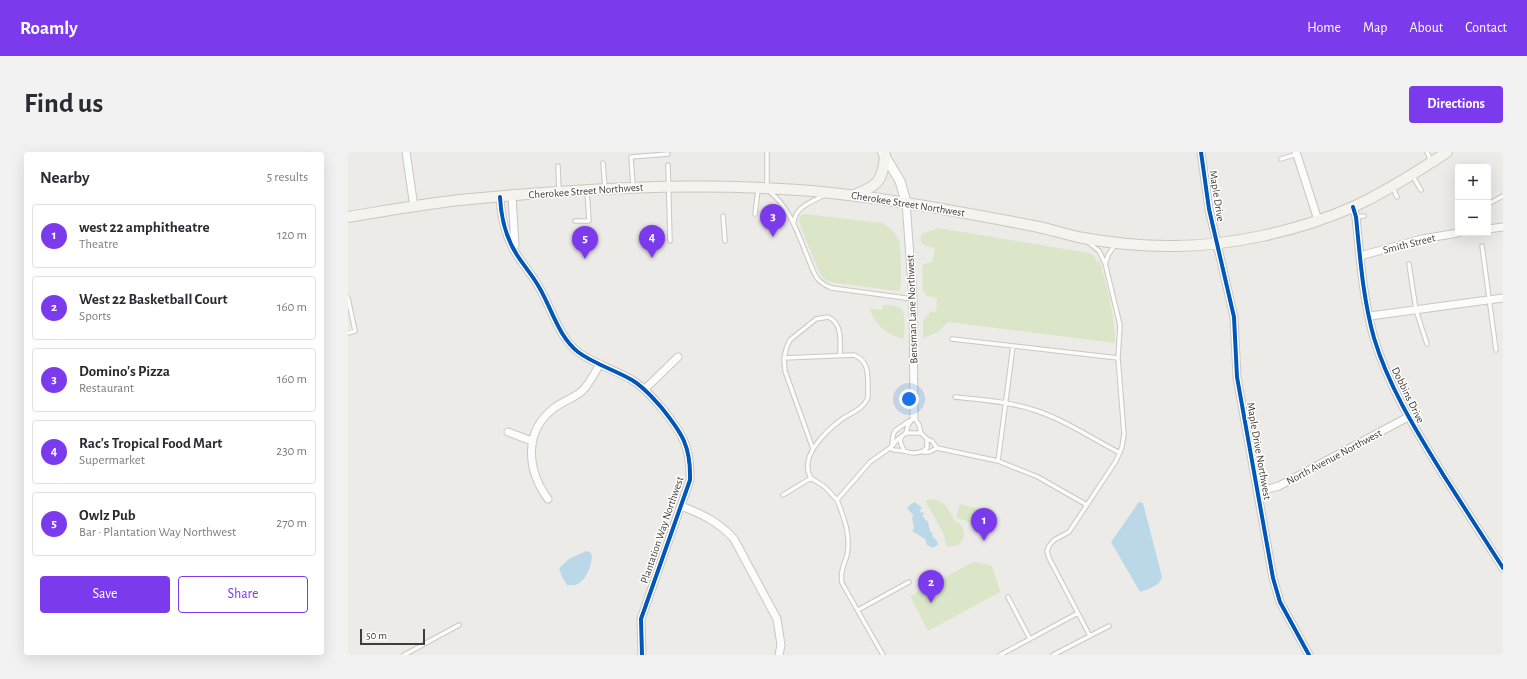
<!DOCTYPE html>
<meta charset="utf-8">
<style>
body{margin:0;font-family:"Alegreya Sans",sans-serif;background:#f2f2f3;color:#2b2b33}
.controls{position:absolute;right:12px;top:12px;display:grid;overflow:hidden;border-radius:4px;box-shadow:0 4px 16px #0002}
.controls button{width:36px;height:36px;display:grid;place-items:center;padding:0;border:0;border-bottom:1px solid #e1e1e2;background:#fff;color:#2b2b33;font:20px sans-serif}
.scale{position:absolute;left:12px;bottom:10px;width:65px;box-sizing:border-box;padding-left:4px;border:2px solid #423c35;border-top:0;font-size:11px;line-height:14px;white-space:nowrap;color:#423c35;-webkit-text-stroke:3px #fff;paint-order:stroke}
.you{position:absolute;left:561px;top:247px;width:14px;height:14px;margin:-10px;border:3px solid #fff;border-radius:50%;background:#1a73e8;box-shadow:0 0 0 6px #1a73e833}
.badge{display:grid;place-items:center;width:26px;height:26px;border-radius:50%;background:#7c3aed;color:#fff;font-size:13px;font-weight:700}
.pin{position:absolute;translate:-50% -33px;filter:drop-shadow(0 1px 2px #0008)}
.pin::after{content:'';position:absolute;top:21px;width:14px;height:12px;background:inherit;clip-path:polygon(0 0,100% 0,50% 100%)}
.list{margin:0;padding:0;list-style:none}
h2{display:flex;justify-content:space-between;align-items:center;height:52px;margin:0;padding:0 16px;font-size:17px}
h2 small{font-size:13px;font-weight:400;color:#7c7c81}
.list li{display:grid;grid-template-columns:26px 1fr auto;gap:12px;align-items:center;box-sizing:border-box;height:64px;margin:0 8px 8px;padding:0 8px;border:1px solid #e1e1e2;border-radius:4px}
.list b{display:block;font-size:15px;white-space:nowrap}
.list p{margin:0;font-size:13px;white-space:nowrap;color:#7c7c81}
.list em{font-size:13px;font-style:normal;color:#7c7c81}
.actions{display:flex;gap:8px;padding:12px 16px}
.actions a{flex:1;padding:9px 0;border:1px solid #7c3aed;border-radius:4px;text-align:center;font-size:14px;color:#7c3aed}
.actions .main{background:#7c3aed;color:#fff}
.map{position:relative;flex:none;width:1155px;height:503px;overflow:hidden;border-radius:4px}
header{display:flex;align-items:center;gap:24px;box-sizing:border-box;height:56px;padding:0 20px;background:#7c3aed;color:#fff}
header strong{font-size:19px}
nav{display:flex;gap:22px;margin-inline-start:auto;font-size:14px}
.intro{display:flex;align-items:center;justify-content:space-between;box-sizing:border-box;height:96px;padding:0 24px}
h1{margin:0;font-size:28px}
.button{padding:10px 18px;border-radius:4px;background:#7c3aed;color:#fff;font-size:14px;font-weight:700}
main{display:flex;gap:24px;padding:0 24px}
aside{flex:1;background:#fff;border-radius:4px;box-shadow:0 4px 16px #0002}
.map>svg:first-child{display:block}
.green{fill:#dbe6c9}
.water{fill:#bbd8e8}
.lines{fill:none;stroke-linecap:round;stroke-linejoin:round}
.service-casing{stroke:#cac7c3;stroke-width:5.5}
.minor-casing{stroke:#cac7c3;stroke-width:9}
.tertiary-casing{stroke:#cac7c3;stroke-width:11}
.secondary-casing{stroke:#ccc7be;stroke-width:12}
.service{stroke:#fcfcfb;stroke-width:3.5}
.minor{stroke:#fcfcfb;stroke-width:7}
.tertiary{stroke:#fcfcfb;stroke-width:9}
.secondary{stroke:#f5f3ee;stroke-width:10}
.cycleway-casing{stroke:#fff;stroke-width:6}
.cycleway{stroke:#0057b8;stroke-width:4}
.labels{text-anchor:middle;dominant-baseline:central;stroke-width:3;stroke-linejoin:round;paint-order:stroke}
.street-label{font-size:11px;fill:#423c35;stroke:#fff}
</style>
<header>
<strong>Roamly</strong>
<nav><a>Home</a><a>Map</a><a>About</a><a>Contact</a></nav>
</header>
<div class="intro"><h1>Find us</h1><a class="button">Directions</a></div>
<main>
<aside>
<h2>Nearby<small>5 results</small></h2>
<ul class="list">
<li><span class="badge">1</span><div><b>west 22 amphitheatre</b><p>Theatre</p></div><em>120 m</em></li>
<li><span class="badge">2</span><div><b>West 22 Basketball Court</b><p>Sports</p></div><em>160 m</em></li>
<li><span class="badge">3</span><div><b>Domino's Pizza</b><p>Restaurant</p></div><em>160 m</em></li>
<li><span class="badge">4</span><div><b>Rac's Tropical Food Mart</b><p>Supermarket</p></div><em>230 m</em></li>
<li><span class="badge">5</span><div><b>Owlz Pub</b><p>Bar · Plantation Way Northwest</p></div><em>270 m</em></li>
</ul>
<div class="actions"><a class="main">Save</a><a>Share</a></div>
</aside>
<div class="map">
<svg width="1155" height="503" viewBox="0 0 1155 503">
<rect width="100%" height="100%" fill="#edebe7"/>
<path class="green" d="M457,62l77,9c7,3 14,10 17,18 2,7 3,42 1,49l-2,1 -63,-8 -10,-3 -6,-8 -19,-47 -1,-6 2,-4z
M590,76l151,25 5,3 3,6 3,-1c7,27 15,54 15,82l-167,-21 -10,10 -15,6v-17l8,-10 5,1 1,-14 -10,-2 -4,-5 -1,-23 1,-4 9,-2 3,-14c-8,-1 -18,-4 -13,-14z
M535,153c4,0 11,0 16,2 8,4 5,23 5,31l-1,1c-15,-4 -30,-15 -33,-31l12,2z
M577,348c5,0 11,-1 16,2 7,4 9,11 13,17 1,3 4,3 7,6 5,7 3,19 -6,21 -3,1 -6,0 -9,0 1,-12 -16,-34 -21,-46z
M612,352l26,7 -4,15 -26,-8z
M628,410l16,4 8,24v2l-72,39 -18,-35 61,-33z"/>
<path class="water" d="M567,350l7,6 -2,2 1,3 2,-1 1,2 -2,2 6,6 2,9 3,3 -1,2 5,5 1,4 -5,3 -6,-3 -2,-6 -13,-8 2,-3 -2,-11 2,-1 -7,-8 4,-4z
M791,350l4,1 19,74c-2,9 -14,12 -22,15l-29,-50z
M238,399l4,1 2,4c-1,12 -8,33 -25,29l-5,-8 -3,-9 10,-9z"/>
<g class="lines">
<g class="service-casing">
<path id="service" d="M1079,0l4,9
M933,7l16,-5
M255,11l2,25
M320,13l2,76
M210,14l1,25
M1064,23l9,15
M285,34l-2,-29 37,-3
M419,35v-35
M1045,36l4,9
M422,40c20,16 28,42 38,66 3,7 5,14 9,20 4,5 9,8 15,10l81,11
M1140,52l15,-8
M407,62l3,-24
M375,64l2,25
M1008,65l8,-1
M227,69h14l-2,-30
M446,70c1,-15 19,-21 31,-27
M740,90l11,9 6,12 15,62 -2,33
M1134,94l14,104
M758,110l2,-7 7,-10
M1061,112l7,46 11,34
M0,146l7,33 -7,2
M604,187l166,19 6,76 -2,13 -6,14 -47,71 -15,8 -5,6 -2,5 2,7 41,78
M436,206l70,-3c18,7 13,26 14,42 -4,12 -17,16 -26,22 -16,12 -44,38 -31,59
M607,245c25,3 51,4 76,12 31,9 60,29 89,44
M558,281l2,-8 6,-8 5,8 2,8
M579,287l5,2 5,7
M544,293c1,-18 4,-14 17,-24
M542,296l4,2 10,1
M465,297l-28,-78 -1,-13 3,-12 3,-6 26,-21 12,-2c15,6 12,25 12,38
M575,300h6l8,-4 61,13 40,16 49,28
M650,309l15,-115
M435,343l28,-17 14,9 12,13
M660,445l22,42
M510,458l51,-28
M56,503l55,-30
M535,503l-41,-72c-2,-11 2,-18 5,-28 4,-19 -3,-38 -10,-55l33,-38 20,-14 7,-8 9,-7h15l6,6v9c-7,6 -15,6 -23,3l-4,-10 2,-5
M652,503l78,-42
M705,503l56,-29"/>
</g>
<g class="minor-casing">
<path id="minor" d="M58,0l8,55
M853,0l8,57 25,108 3,60 36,201 7,24 29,53
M948,0l22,68
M164,44l3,49
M152,45c1,20 6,41 17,58 7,11 16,21 22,32 13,22 19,49 39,65 16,12 37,18 54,28 12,7 20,17 29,27 21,26 30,39 29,73l-49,139 1,36
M558,50l7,97 1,118
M1005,55l3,10c4,40 7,82 18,121 15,50 43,94 70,138 20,31 39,61 59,92
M1140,77l15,-2
M1012,104l62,-17 36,-6
M1022,164l133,-18
M297,237l33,-32
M160,280l24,9
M909,340l22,-6 129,-69
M200,347c-21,-29 -25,-67 6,-91 9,-7 21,-10 29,-18 7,-7 12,-18 17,-26
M333,354c21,8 38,16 53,33l43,80 4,26 -2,10"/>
</g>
<g class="tertiary-casing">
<path id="tertiary" d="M535,1l17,28 6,21"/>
</g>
<g class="secondary-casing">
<path id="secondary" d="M506,43c24,-9 29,-14 31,-40
M0,65c37,-6 75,-13 112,-17 113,-11 226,-18 339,-10 79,6 157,21 235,36 16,3 33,9 49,12 28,5 57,8 85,8 59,1 132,-15 187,-40 32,-15 62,-34 92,-54"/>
</g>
<use href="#service" class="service"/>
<use href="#minor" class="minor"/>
<use href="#tertiary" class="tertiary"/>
<use href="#secondary" class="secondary"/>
<g class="cycleway-casing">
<path id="cycleway" d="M853,0l8,57 25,108 3,60 36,201 7,24 29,53
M152,45c1,20 6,41 17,58 7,11 16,21 22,32 13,22 19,49 39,65 16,12 37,18 54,28 12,7 20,17 29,27 21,26 30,39 29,73l-49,139 1,36
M1005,55l3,10c4,40 7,82 18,121 15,50 43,94 70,138 20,31 39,61 59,92"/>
</g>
<use href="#cycleway" class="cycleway"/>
</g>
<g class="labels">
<g class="street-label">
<text transform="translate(238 39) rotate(-4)">Cherokee Street Northwest</text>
<text transform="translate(869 44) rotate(81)">Maple Drive</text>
<text transform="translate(560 52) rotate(9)">Cherokee Street Northwest</text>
<text transform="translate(1061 92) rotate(-14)">Smith Street</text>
<text transform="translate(564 157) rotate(-92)">Bensman Lane Northwest</text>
<text transform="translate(1060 243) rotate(64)">Dobbins Drive</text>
<text transform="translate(911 299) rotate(80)">Maple Drive Northwest</text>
<text transform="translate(986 305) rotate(-28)">North Avenue Northwest</text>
<text transform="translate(314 378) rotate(-71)">Plantation Way Northwest</text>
</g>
</g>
</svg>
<div class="controls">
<button>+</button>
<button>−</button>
</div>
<div class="scale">50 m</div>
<div class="you"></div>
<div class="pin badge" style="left:636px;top:389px">1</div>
<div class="pin badge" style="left:583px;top:451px">2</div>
<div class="pin badge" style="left:425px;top:85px">3</div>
<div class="pin badge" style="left:304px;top:106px">4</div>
<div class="pin badge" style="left:237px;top:107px">5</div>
</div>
</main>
